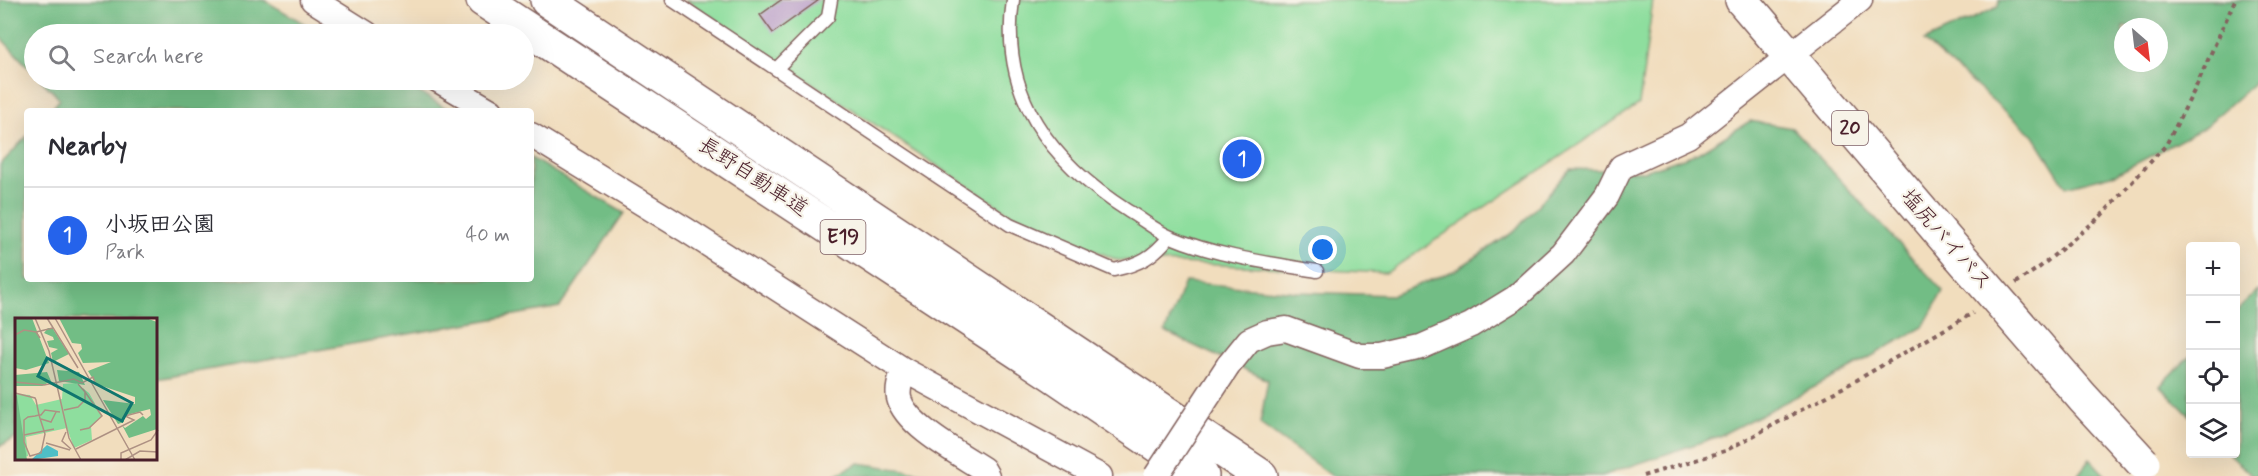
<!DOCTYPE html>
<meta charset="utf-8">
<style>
body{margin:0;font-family:Mynerve,"Klee One",sans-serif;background:#f2f2f3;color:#2b2b33}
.controls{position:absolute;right:18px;bottom:18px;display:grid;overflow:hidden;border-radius:6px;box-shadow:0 6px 24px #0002}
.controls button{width:54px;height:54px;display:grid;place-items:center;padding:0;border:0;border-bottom:2px solid #e1e1e2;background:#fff;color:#2b2b33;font:30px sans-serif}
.compass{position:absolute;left:2114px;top:18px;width:54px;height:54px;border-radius:50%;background:#fff;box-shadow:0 6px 24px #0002;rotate:152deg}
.you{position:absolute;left:1323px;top:250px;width:21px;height:21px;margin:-15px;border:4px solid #fff;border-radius:50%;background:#1a73e8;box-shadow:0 0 0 9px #1a73e833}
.badge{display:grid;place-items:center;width:39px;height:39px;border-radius:50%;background:#2563eb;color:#fff;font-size:20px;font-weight:700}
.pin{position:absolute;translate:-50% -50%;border:3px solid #fff;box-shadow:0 2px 6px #0006}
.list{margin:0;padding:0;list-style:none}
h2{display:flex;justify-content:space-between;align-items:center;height:78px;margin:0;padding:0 24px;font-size:26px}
h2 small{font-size:20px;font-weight:400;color:#7c7c81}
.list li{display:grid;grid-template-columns:39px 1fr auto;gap:18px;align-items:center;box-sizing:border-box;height:96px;padding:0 24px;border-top:2px solid #e1e1e2}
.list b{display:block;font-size:22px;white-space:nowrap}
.list p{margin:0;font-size:20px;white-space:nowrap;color:#7c7c81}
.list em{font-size:20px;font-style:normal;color:#7c7c81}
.icon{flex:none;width:33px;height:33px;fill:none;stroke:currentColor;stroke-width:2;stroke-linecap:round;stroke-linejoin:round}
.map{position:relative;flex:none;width:2258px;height:476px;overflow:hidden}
.search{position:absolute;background:#fff;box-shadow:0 6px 24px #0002;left:24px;top:24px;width:510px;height:66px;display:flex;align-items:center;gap:15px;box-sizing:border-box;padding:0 21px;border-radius:33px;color:#7c7c81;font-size:22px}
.panel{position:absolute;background:#fff;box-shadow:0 6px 24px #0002;left:24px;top:108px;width:510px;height:174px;border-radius:6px}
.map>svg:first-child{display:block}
.green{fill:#8ede9e;stroke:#6c7e64;stroke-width:1.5}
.forest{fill:#72bd85;stroke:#5e6e58;stroke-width:1.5;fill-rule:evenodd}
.building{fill:#b79bc8}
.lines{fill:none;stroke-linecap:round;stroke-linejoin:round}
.lane-casing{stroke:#84625e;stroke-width:15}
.street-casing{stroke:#84625e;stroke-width:27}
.highway-casing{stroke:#84625e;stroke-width:36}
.path{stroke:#84625e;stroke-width:4;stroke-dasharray:4.5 4.5;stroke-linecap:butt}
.lane{stroke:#fff;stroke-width:12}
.street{stroke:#fff;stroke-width:24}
.highway{stroke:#fff;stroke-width:33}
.street-bridge-casing{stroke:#84625e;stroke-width:27;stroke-linecap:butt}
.highway-bridge-casing{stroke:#84625e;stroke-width:36;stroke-linecap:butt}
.street-bridge{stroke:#fff;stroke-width:24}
.highway-bridge{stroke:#fff;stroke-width:33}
.labels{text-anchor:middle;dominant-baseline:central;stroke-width:4.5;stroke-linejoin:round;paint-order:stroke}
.shield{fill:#f7f3e8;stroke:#7e5f64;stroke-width:1.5}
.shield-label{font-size:20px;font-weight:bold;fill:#4a1f2b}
.street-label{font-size:21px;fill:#4a1f2b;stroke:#f7f3e8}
.inset-road{fill:none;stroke:#ae9183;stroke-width:1.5}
.view{fill:#0f766e;fill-opacity:0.15;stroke:#0f766e;stroke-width:3}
.inset-edge{fill:none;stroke:#4a1f2b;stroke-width:3}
</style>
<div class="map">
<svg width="2258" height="476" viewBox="0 0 2258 476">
<rect width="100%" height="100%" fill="#f7f3e8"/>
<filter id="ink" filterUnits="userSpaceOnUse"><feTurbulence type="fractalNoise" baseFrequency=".0167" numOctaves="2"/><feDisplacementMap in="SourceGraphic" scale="12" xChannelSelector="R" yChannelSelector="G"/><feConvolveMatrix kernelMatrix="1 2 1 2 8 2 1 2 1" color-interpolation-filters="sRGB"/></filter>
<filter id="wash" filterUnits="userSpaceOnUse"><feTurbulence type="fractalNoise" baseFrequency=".008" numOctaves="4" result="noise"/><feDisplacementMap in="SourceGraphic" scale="24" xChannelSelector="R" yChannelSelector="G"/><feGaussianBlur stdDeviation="1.35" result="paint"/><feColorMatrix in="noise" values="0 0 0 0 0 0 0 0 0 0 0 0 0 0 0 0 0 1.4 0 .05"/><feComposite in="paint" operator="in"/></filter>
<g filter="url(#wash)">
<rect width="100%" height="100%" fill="#f1ddbd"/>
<path class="green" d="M686,0h967l-14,104 -253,169 -269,-13 -108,-47z"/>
<path class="forest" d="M0,0h264l58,34h-288v39l-34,-36z
M1999,0h259v80l-56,49 -86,45 -50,13 -32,-51 -110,-95 74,-34zM2123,27h36v36h-36z
M41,80h357l53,31h-401l10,-12z
M1750,121l42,7 151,163 -20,36 -81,46 -123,63 -117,40h-270l-72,-52 8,-44 -103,-48 20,-50 113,10 95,3 63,-25 59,-39 55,-62 75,2 53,-18z
M27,136v143h504v-121l93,55 -64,94 -404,72v-59h-140v118l-16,8v-281z
M2258,290v186h-6l-23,-22h7v-142z
M2190,356v60l-30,-30z
M2090,459l16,17h-29z
M859,463l84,13h-110z"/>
<g id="blocks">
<path class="building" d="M781,0h38l-46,33 -13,-18z"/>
</g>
</g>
<g filter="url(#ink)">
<use href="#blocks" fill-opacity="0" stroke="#84625e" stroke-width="1.5"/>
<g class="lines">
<g class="lane-casing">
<path id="lane" d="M672,0l338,225 104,45c26,-6 39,-13 55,-33
M1013,0c-14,96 38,162 115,211 14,8 28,20 43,26 45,19 98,26 146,34
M776,69l52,-52 3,-17"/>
</g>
<g class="street-casing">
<path id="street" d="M313,0l54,34
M438,80l53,31
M531,135l155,95 218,140 196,106
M1228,366l21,-26 18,-8 19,-3 74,27h22l39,-9 50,-22 44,-27 48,-44 44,-58 14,-29 67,-31 172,-136
M904,370c-3,9 -7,18 -5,28 6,27 61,56 84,71l4,7"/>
</g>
<g class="highway-casing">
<path id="highway" d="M483,0l570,375 149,101
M547,0l714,476
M1742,0l217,255"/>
</g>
<path class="path" d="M2016,283l24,-16 61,-51 65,-71 28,-54 41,-91
M1643,476l82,-25 132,-71 116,-67"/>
<use href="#lane" class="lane"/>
<use href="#street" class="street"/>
<use href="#highway" class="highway"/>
<g class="street-bridge-casing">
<path id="street-bridge" d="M1156,476l72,-110"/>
</g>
<g class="highway-bridge-casing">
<path id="highway-bridge" d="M1959,255l124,143 60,65"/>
</g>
<use href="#street-bridge" class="street-bridge"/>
<use href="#highway-bridge" class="highway-bridge"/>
</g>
</g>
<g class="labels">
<g class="shield">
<rect x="1832" y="111" width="36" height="34" rx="4.5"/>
<rect x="820.5" y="220" width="45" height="34" rx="4.5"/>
</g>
<g class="shield-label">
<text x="1850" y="128">20</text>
<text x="843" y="237">E19</text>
</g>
<g class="street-label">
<text transform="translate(753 177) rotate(33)">長野自動車道</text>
<text transform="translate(1946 240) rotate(49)">塩尻バイパス</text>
</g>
</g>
<g transform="translate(15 318)">
<rect width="142" height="142" fill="#f1ddbd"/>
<path d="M61,65l13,10 13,23 -11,10 1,14 -18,8 -7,-20 -41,9 2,19 -13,3v-65l15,1 6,10 26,-6 1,-15z" fill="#8ede9e"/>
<path d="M0,0h17l17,45 -23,7 -11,-2zM44,0h87l11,4v107l-28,9 -7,-13 3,3 18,-12 3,3 5,-4 -1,-6 -27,7 1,6 -6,2 -15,-24 32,4v-7l-39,-13 -8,-13 23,-9 -28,1 -5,-10 4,-4 -1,-5 -9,-1zM33,10l5,1 16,25 -16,8 -2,-9 7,-4 -9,-2 -2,-6 7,-1 -1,-3 -9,-4zM42,52l22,2 6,13 -26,-4zM32,54l4,9 -9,5h-27v-11zM0,76l2,2 10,64h-12z" fill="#72bd85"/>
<path d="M32,127l11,6v5l-27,4z" fill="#4fbec6"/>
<path class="inset-road" d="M20,0l14,33 20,87 12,22M32,0l31,50M40,0l80,142M0,17l9,-5 12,2M25,20l-4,-6 17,-4M0,64l29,3 30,-6 8,4 11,-6 3,8M0,75l20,5 1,2 3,15 6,19 -4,19 -11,3 -6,-14v-22l4,-3 7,-1 4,-1h2l4,-5 15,2M49,92l14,-3 7,-7v-8l-7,-8M26,101l10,3 5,-10M65,112l9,-2 13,-12 -19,-27M51,114l-4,9 9,8M9,117l30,-6M31,125l24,7M61,131l58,-29 -9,-4 15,-4 3,3M106,142v-7l30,-13 7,-10M110,142l15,-9 18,1"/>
<path class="view" d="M32,40l85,45 -10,18 -84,-45z"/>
<rect width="142" height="142" class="inset-edge"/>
</g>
</svg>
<div class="controls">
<button>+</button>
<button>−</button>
<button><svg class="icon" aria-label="locate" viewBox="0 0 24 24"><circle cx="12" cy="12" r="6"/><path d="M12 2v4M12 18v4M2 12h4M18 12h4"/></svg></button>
<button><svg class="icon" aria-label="layers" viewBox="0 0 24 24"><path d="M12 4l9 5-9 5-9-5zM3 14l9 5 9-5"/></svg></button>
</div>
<svg class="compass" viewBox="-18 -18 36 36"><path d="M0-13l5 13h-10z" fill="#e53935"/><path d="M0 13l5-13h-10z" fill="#7c7c81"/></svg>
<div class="you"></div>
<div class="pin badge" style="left:1242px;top:159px">1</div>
<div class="search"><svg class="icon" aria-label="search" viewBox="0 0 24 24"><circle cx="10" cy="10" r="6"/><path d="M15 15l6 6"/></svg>Search here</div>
<section class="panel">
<h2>Nearby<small></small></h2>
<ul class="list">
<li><span class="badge">1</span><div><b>小坂田公園</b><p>Park</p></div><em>40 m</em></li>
</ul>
</section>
</div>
